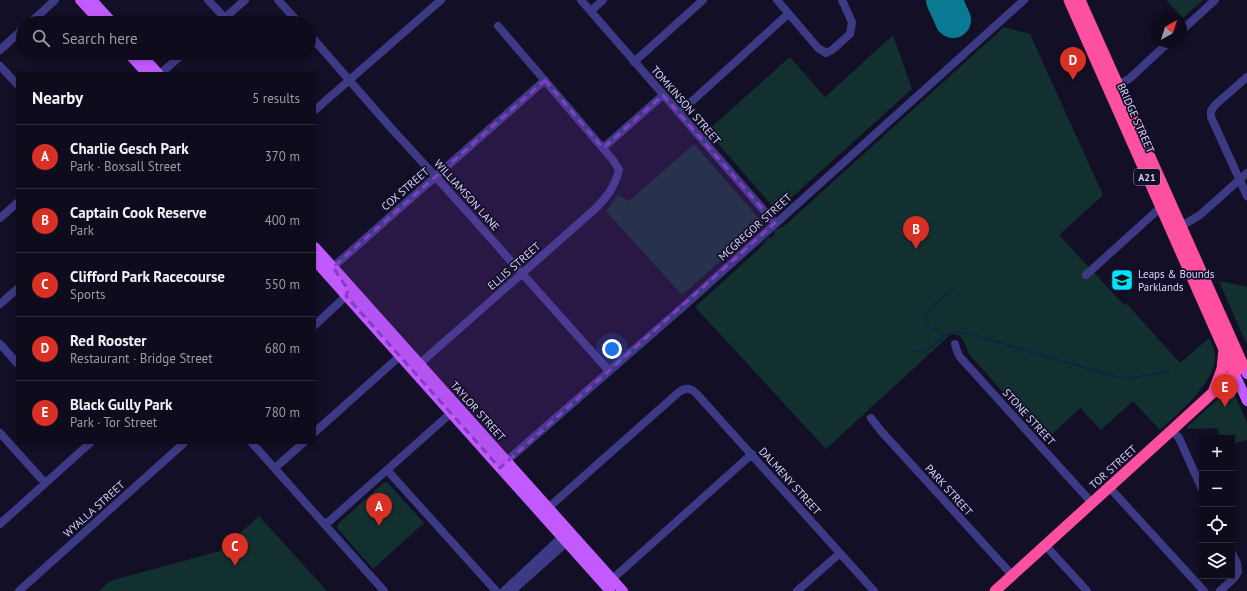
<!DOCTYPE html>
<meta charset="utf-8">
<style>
body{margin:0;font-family:"PT Sans",sans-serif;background:#171425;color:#f1f3f6}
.controls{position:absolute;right:12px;bottom:12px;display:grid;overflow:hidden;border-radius:0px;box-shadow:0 2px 6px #0003}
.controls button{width:36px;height:36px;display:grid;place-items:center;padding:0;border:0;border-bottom:1px solid #2e2b3b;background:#0e0b1c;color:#f1f3f6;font:20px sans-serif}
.compass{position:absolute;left:1151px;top:12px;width:36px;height:36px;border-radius:50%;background:#0e0b1c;box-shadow:0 2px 6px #0003;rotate:39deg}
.you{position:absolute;left:612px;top:349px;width:14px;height:14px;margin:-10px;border:3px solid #fff;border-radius:50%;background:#1a73e8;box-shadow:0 0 0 6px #1a73e833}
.badge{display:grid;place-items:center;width:26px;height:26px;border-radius:50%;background:#d93025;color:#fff;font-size:13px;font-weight:700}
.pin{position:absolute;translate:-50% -33px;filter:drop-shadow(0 1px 2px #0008)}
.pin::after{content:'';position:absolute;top:21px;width:14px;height:12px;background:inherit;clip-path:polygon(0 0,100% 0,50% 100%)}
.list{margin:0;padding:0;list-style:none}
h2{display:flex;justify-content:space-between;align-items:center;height:52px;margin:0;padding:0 16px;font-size:17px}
h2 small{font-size:13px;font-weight:400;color:#9b9ba3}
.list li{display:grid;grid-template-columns:26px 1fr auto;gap:12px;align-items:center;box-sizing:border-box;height:64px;padding:0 16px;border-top:1px solid #2e2b3b}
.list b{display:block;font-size:15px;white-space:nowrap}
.list p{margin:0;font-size:13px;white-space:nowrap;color:#9b9ba3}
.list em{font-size:13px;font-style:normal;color:#9b9ba3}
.icon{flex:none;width:22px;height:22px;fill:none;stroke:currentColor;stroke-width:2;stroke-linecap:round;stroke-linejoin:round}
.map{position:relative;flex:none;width:1247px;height:591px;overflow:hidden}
.search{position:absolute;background:#0e0b1c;box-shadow:0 2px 6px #0003;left:16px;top:16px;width:300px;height:44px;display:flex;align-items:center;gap:10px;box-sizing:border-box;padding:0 14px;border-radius:22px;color:#9b9ba3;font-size:15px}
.panel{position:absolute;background:#0e0b1c;box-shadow:0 2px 6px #0003;left:16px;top:72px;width:300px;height:372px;border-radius:0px}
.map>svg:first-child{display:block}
.green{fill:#12302f}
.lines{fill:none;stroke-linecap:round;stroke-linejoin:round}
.stream{stroke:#0c2248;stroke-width:1.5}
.runway{stroke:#0a7a92;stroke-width:36}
.minor{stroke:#3d3a85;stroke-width:8}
.major{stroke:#c25bff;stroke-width:10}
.highway{stroke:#ff4fa3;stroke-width:11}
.marked{fill:#843dc5;fill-opacity:0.2;stroke:#843dc5;stroke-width:3;stroke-dasharray:8 5;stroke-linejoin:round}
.labels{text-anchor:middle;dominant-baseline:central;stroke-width:3.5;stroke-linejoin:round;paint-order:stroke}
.shield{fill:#130f26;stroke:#9e99be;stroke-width:1}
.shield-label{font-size:10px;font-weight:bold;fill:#d9d4ff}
.street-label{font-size:11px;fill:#d9d4ff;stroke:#130f26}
.poi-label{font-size:11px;fill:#d9d4ff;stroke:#130f26;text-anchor:start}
</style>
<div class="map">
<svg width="1247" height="591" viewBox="0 0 1247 591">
<rect width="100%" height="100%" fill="#130f26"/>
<path class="green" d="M1166,0h37l-20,18z
M1004,27l26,7 73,161 -44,40 65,70 2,-2 54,60 29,-25c2,5 6,11 6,17 2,27 -37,58 -55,75l-27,-29 -32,29 -21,-22 -34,32 -77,-86c-4,-9 -6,-23 -19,-19l-124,114 -131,-142 67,-61 6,-9 3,1 4,-4 -1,-2 1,-2 8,-3z
M893,35l19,54 -133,120h-4l-68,-78 83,-74 35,40z
M694,144l67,77 -1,5 -78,69 -76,-84 12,-16 11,6z
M1219,281l28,6v56h-1z
M1227,391h6l14,32v17l-15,4v-6h-11l-4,-10 -30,1v-2z
M384,482l4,1 36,40 -51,46 -36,-41 1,-4z
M259,516l68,75h-228l11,-10 110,-30z"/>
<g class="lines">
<path class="stream" d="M943,336l-4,-6c-6,0 -11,-1 -13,-7 -5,-12 20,-27 27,-35
M914,351l8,1 4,-1 18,-15 6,-3 8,-1 19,4 140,41 14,1 39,-7"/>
<path class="runway" d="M944,0l9,20"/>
<path class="minor" d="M208,0l17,18
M278,0l21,23
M581,0l194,223
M777,0l41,48 8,5 6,-3 18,-16 2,-12 -10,-22
M591,11l12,-11
M30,23l25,-23
M219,23l26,-23
M1181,31l34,-31
M309,34l82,94 45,49 173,194
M0,50l23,-21
M634,62l69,-62
M0,66l17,18
M161,73l23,-20
M1247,77l-32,28 -4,6v6l36,79
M1113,87l16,-8 40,-37
M315,110l126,-110
M679,113l109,-99
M603,148l60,-53
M0,218l17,-15
M1178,228l22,-13 47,-42
M333,267l212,-187
M1086,275l75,-68
M0,304l17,-15
M315,325l31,-29
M0,344l17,19
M955,344l2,7 3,6 132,146
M416,367l179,-158c12,-12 20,-23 24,-39l-6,-10 -115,-134
M871,418l10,13 131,144
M1172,430l7,8 23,51
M315,432l85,-76
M0,433l45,50
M252,443l132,148
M503,464l181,-158 340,-306
M275,468l28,-25
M387,470l109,121
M1109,487l95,104
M548,508l131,-116c7,-5 11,-4 17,1l178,198
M0,524l90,-81
M325,525l126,-112
M1045,545l42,46
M609,582l143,-128
M19,591l165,-148
M504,591l58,-54
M512,591l55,-49
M797,591l43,-38
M1220,591l14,-13 4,-6 -1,-9 -5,-10"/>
<path class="major" d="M80,0l21,23
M92,0l21,23
M128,53l18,20
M140,53l18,20
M315,247l308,344
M315,261l295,330
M1243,365l4,9
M1234,372l13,29"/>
<path class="highway" d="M1069,0l165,372
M1214,390l8,-21 2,-20
M995,591l177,-161 71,-65 -163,-365"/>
</g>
<path class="marked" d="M545,80l58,68 60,-53 112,128 -275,245 -154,-172 2,-6 -15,-23z"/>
<defs>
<g id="school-square" transform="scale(1.15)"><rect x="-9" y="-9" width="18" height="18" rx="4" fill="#00e5ff" stroke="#130f26"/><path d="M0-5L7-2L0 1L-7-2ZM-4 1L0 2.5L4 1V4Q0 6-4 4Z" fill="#111"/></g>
</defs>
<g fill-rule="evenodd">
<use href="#school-square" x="1122" y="280"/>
</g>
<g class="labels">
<rect class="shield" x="1134" y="169" width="26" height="16" rx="3"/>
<g class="shield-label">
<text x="1147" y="177">A21</text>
</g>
<g class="street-label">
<text transform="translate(686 105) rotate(49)">TOMKINSON STREET</text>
<text transform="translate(1136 118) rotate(66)">BRIDGE STREET</text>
<text transform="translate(405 189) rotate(-41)">COX STREET</text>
<text transform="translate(467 195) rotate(48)">WILLIAMSON LANE</text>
<text transform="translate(755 227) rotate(-42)">MCGREGOR STREET</text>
<text transform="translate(514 266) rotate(-41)">ELLIS STREET</text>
<text transform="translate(478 411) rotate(48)">TAYLOR STREET</text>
<text transform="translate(1029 417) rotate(48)">STONE STREET</text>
<text transform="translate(1113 467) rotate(-42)">TOR STREET</text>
<text transform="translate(790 481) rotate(48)">DALMENY STREET</text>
<text transform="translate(949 490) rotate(48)">PARK STREET</text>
<text transform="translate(94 509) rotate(-42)">WYALLA STREET</text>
</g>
<g class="poi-label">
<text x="1138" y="274">Leaps &amp; Bounds<tspan x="1138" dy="13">Parklands</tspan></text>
</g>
</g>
</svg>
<div class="controls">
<button>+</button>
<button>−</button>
<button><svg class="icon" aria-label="locate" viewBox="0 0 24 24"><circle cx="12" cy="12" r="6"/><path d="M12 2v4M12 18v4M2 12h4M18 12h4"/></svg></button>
<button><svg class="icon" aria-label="layers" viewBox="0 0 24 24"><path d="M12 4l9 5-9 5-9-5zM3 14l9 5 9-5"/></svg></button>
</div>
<svg class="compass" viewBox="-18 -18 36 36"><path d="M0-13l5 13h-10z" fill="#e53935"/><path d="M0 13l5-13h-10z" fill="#9b9ba3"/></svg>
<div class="you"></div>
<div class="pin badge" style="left:379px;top:526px">A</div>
<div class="pin badge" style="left:916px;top:249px">B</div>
<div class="pin badge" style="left:235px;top:566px">C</div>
<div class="pin badge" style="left:1073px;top:80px">D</div>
<div class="pin badge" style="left:1225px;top:407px">E</div>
<div class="search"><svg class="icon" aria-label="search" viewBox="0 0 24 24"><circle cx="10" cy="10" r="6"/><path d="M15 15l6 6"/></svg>Search here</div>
<section class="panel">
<h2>Nearby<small>5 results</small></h2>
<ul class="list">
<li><span class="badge">A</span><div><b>Charlie Gesch Park</b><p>Park · Boxsall Street</p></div><em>370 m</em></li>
<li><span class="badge">B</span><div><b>Captain Cook Reserve</b><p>Park</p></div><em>400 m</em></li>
<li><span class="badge">C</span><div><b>Clifford Park Racecourse</b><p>Sports</p></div><em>550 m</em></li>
<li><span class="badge">D</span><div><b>Red Rooster</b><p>Restaurant · Bridge Street</p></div><em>680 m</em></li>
<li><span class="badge">E</span><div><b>Black Gully Park</b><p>Park · Tor Street</p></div><em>780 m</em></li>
</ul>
</section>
</div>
